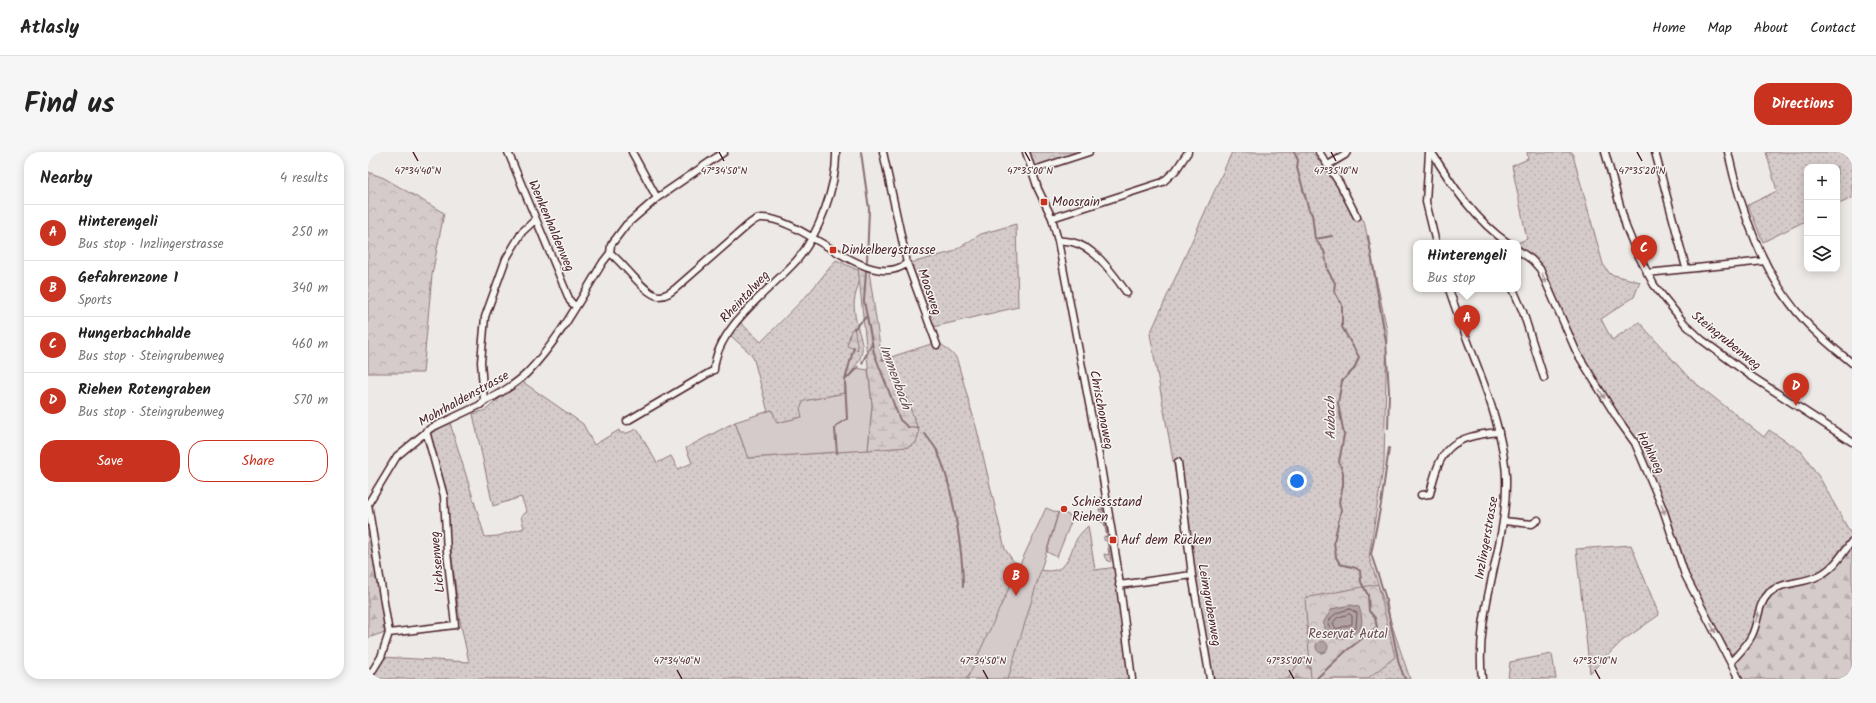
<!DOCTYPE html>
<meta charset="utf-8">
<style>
body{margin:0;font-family:Kalam,sans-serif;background:#f6f6f6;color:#222}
.controls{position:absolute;right:12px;top:12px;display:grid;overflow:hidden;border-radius:8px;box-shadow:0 2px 10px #0003}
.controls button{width:36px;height:36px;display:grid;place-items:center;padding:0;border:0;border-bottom:1px solid #e0e0e0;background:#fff;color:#222;font:20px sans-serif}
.you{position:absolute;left:929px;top:329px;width:14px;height:14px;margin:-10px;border:3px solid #fff;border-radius:50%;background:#1a73e8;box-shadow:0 0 0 6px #1a73e833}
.badge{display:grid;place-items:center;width:26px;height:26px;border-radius:50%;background:#c8321e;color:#fff;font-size:13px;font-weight:700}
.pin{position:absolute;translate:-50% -33px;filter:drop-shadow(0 1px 2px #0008)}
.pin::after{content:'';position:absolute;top:21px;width:14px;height:12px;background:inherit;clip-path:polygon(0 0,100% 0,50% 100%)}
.popup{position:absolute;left:1045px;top:88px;width:108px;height:52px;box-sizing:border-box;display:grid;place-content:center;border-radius:8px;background:#fff;filter:drop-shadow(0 1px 3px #0005);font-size:13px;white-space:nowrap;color:#767676}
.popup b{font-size:15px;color:#222}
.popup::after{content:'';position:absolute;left:50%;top:100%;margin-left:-8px;border:8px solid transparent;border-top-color:#fff}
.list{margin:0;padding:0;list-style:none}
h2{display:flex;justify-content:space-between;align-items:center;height:52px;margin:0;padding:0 16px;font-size:17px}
h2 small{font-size:13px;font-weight:400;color:#767676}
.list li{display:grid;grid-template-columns:26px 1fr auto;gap:12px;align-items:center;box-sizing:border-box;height:56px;padding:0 16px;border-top:1px solid #e0e0e0}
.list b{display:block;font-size:15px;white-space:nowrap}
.list p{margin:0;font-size:13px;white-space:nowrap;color:#767676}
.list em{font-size:13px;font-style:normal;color:#767676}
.actions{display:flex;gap:8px;padding:12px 16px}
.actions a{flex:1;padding:9px 0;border:1px solid #c8321e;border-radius:16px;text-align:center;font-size:14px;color:#c8321e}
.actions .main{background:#c8321e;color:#fff}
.icon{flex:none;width:22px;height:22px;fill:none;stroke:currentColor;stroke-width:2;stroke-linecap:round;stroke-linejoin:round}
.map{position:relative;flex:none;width:1484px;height:527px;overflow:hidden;border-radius:16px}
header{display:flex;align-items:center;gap:24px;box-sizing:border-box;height:56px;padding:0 20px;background:#fff;border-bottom:1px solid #e0e0e0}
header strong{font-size:19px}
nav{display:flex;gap:22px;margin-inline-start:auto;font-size:14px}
.intro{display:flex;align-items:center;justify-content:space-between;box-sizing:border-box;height:96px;padding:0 24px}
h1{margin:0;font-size:28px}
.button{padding:10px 18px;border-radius:16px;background:#c8321e;color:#fff;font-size:14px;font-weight:700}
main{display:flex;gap:24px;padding:0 24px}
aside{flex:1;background:#fff;border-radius:16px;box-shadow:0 2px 10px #0003}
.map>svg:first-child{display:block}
.grass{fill:url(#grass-dots);stroke:#8f757a}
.forest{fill:url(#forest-firs);stroke:#8f757a}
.wetland{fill:url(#wetland-marsh);stroke:#8f757a}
.park{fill:url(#park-crowns);stroke:#8f757a}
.garden{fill:#d4cbca;stroke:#8f757a}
.water{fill:#b1a2a3;stroke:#886e73}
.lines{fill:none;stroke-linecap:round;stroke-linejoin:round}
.shore{stroke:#73535b;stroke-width:1}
.stream{stroke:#886e73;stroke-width:2}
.minor-casing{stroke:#4a1f2b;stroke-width:9}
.minor{stroke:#f6f6f2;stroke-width:6}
.oneway{fill:#a99598}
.ticks{fill:none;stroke:#4a1f2b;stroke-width:1.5}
.poi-dot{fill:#c8321e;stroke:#f6f6f2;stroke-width:1.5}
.labels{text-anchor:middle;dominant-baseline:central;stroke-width:3;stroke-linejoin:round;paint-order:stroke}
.poi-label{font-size:13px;fill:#4a1f2b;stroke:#f6f6f2;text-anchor:start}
.street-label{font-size:13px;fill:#4a1f2b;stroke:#f6f6f2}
.park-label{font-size:13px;fill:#6c4a53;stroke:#f6f6f2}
.water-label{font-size:14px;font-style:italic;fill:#6e4d55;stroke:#f6f6f2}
.ticks-label{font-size:10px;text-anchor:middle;fill:#4a1f2b;stroke:#f6f6f2;stroke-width:3;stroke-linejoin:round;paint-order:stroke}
</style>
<header>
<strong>Atlasly</strong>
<nav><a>Home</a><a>Map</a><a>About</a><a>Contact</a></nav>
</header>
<div class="intro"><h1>Find us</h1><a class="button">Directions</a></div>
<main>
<aside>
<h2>Nearby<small>4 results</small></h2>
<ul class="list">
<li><span class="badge">A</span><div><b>Hinterengeli</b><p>Bus stop · Inzlingerstrasse</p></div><em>250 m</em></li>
<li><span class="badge">B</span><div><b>Gefahrenzone 1</b><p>Sports</p></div><em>340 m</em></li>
<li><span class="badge">C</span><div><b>Hungerbachhalde</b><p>Bus stop · Steingrubenweg</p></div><em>460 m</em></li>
<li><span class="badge">D</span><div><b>Riehen Rotengraben</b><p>Bus stop · Steingrubenweg</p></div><em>570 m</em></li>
</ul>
<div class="actions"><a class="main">Save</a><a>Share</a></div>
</aside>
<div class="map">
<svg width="1484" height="527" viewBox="0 0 1484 527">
<defs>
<pattern id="grass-dots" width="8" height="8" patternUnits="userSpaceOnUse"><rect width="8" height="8" fill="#d4cbca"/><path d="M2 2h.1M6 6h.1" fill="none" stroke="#b8aeae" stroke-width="1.8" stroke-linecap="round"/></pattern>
<pattern id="forest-firs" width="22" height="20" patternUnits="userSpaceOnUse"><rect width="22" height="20" fill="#d4cbca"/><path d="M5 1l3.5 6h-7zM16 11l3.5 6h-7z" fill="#b8aeae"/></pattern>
<pattern id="wetland-marsh" width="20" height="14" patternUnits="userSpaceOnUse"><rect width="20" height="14" fill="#d4cbca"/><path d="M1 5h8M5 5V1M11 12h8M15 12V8" fill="none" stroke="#b8aeae"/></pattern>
<pattern id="park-crowns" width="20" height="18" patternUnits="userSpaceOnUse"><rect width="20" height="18" fill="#d4cbca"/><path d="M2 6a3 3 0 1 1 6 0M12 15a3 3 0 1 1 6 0" fill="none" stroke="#b8aeae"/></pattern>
</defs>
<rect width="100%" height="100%" fill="#ece9e6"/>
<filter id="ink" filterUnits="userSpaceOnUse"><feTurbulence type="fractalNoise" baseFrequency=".025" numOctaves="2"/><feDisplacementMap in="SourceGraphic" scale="8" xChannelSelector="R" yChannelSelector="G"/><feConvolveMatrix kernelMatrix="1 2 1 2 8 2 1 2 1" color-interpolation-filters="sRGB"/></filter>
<g filter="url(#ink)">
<path class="grass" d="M864,0h80l52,69 23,109 -3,133 -15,94 41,122h-86l-24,-19 -12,19h-75l-63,-345z
M1159,0h45l31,112 7,10 30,8 -6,15 -33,22 11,21 27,-18 50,56 75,59 5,-7 33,22 19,28 31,56v3l-19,24 -82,68c-3,10 -10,19 -20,23l-44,-79 -47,-125 -55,-84 -43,-95 -24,-23 -1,-5 10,-4 -15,-73 16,-7z
M1398,0h84l2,2v44l-15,7v-38h-30v53l-44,22 -15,-37 29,-14z
M648,72l2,83 -85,20 -22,-64 41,-11 29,-18z
M468,108l26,12c-2,9 -8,24 -8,33 2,38 22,40 -9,75v13l-41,8 -2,16 -25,6 -9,-11 -14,-52 -3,-6 -21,-19 11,-12 20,19 49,-50z
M566,191l7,1 14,12 2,4 20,70 28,119 8,12c19,7 47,21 57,-6 6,-16 6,-17 18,-29l7,44 22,-3 14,112h-761l11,-22 88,5 -9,-41 -8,-62 -8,-73 -13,-50v-3l19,-10 35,114 13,-1 26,-8 -3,-12 6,-4 -6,-15 -28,9 -20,-92 13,-4 34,-30 63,44 11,21 25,-15 1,3h7l10,-4 20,34 14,-7 7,13 14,-6 -6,-15 49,-26 13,36 160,-11 8,-4 3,-11 -26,-70 -11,-2z
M733,345l10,64 -2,1 -4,-4 -1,-4 5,1 -2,-14 -3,-1v-4l3,1 -3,-14 -3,-1v-3l3,1 -1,-7 -3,-1 -1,-3 3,1v-4l-5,-2v-3z
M1263,393l28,70 -37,26 -32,32 -14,-124z
M1184,502l4,25h-48l2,-17z"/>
<path class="forest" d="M0,366l17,114 -17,6z
M1484,392v135h-111l-7,-15 35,-68 7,-6 41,-12z
M932,508l24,19h-36z"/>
<path class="wetland" d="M490,115l11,4 13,89 11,2 26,70 -3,11 -8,4 -40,3 4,-45z
M486,175l4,23 -11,-4 4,-15z"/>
<path class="park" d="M660,0h53l-48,16z
M0,20l16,6 60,35 -12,62 -9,98h-55z
M1010,432l17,73 -28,22h-56l-6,-81z"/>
<path class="garden" d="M488,216l12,2 4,35 -4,45 -120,8 -13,-36 37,-12 5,13 25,-6 -2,-9 4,-7 41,-8v-13z
M678,356l12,5 -50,166h-41z
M691,359l14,6 -16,40 -10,-5z"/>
<path class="water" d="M982,453l9,2c2,6 4,14 2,19 -2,9 -24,16 -31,11 -3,-3 -5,-9 -7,-14l9,-14z
M948 495a6 6 0 1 1 12 0a6 6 0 1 1-12 0Z"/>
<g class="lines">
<path class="shore" d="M982,457l7,4 -1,15 -17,7 -5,-1 -6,-10c4,-11 11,-12 22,-15z
M982,462l2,2v8l-16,5 -3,-6 4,-5z"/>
<path class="stream" d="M493,0l8,57 -2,52
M926,0l4,8 -1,8 12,42 3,4 3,25 9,12 4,20 7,12 -1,8 8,14v22l17,30 -5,12 -12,12 -4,22 6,32 -5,27 4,10v14l-4,16 2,8 -7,32 2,15 4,7 16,4 4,3 1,11 7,13 1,16 6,7 2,9 -31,24 -30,28
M1000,84l18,106 3,50 -1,36
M947,87l17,-3
M498,119l-2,30 10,52 26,67 8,7 11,1
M486,177l13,-13
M494,211l10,-20
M478,227l12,-12
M557,282c4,5 8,10 11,15 16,31 27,103 27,138
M1021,296l-8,56 -10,50 14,42 14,68 6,15
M469,301l-2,-24 2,-4 10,-6 -2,-39 9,-33"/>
<g class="minor-casing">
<path id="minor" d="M140,0l62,149 5,5
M264,0l25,46
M515,0l24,111 30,82
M658,0l12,37 14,29 6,23 42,220 17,102 15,116
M951,0l21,32 17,33
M1061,0l-3,50 10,41
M1237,0l21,75 10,24 18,34 31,39 17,16 49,36 101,66
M1287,0l31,116
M1360,0c12,56 36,125 76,168 14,16 31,29 48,43
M1062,1l4,3c20,32 42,65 74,87
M960,13l17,-10 2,-3
M663,19l58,-19
M684,66l111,-36 13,-12 12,-18
M690,89c32,-3 52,29 69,52
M1150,98l14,10 8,9 37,84 40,65 18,25 28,66 22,66 54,104
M242,101c13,9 36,43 49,43 7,0 12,-4 17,-8l72,-63c4,-3 8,-7 13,-7 42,-2 108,76 146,45
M1279,121l118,-12
M1081,137c16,51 41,100 52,153 2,11 5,23 5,36 2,67 -32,133 -24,201
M1145,137l10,23 21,66
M116,248l-3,-38 4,-45 21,-58 16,-27 13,-12
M259,269l87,-51c2,-42 56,-80 83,-110 22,-26 40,-75 39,-108
M810,310l14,113 18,104
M1053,343l9,-1c10,-47 21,-57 69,-62
M1136,369l28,3 6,-4
M751,433l73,-10
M21,481l66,-8 -8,-73 -3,-56 -18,-65
M1363,510c7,-8 16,-16 21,-27 7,-14 5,-30 17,-42 13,-12 34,-9 49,-17 16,-7 24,-22 34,-35
M0,526l13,-21 8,-24 -21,-129 29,-48 34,-28 49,-23c5,-6 9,-6 15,-9 12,-7 23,-14 32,-23 31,-32 53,-73 76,-111l7,-9 1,-8 15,-20 31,-27 67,-46"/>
</g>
<use href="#minor" class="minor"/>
</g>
<defs><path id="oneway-solid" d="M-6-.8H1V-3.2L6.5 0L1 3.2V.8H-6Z"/></defs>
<g class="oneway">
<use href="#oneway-solid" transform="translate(1176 126) rotate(67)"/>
<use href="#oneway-solid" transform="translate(1234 242) rotate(58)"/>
<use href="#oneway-solid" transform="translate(1295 357) rotate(70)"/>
<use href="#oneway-solid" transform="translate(1389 465) rotate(-75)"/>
<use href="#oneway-solid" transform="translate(1345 476) rotate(62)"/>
</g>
</g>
<path class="ticks" d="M45,0l5,9M351,0l5,9M657,0l5,9M963,0l5,9M1269,0l5,9M309,518l5,9M615,518l5,9M921,518l5,9M1227,518l5,9"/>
<g class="poi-dot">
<rect x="672" y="46" width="8" height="8" rx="2"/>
<rect x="461" y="94" width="8" height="8" rx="2"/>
<circle cx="696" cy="357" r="4"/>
<rect x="741" y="384" width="8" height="8" rx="2"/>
</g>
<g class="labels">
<g class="poi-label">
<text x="684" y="50">Moosrain</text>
<text x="473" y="98">Dinkelbergstrasse</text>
<text x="704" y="350">Schiessstand<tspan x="704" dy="15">Riehen</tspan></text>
<text x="753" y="388">Auf dem Rücken</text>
</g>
<g class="street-label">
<text transform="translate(183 74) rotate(67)">Wenkenhaldenweg</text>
<text transform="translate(561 140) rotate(71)">Moosweg</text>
<text transform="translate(377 145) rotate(-47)">Rheintalweg</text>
<text transform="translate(1358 189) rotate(39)">Steingrubenweg</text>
<text transform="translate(96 247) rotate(-29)">Mohrhaldenstrasse</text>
<text transform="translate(733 258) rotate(79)">Chrischonaweg</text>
<text transform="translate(1282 301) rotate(63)">Hohlweg</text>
<text transform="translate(1119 386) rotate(-80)">Inzlingerstrasse</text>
<text transform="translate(70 410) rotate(-95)">Lichsenweg</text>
<text transform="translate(841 453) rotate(80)">Leimgrubenweg</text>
</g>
<g class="park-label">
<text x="980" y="482">Reservat Autal</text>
</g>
<g class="water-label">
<text transform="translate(527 225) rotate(70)">Immenbach</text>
<text transform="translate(963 266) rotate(-91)">Aubach</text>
</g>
</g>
<g class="ticks-label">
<text x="50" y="22">47°34'40"N</text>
<text x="356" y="22">47°34'50"N</text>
<text x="662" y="22">47°35'00"N</text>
<text x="968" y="22">47°35'10"N</text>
<text x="1274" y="22">47°35'20"N</text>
<text x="309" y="512">47°34'40"N</text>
<text x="615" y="512">47°34'50"N</text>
<text x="921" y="512">47°35'00"N</text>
<text x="1227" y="512">47°35'10"N</text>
</g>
</svg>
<div class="controls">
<button>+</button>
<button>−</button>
<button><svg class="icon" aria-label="layers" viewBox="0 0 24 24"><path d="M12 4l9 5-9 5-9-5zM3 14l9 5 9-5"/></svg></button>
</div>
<div class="you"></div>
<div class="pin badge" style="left:1099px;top:186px">A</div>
<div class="popup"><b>Hinterengeli</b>Bus stop</div>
<div class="pin badge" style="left:648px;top:444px">B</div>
<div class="pin badge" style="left:1276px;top:116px">C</div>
<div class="pin badge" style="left:1428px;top:254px">D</div>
</div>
</main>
